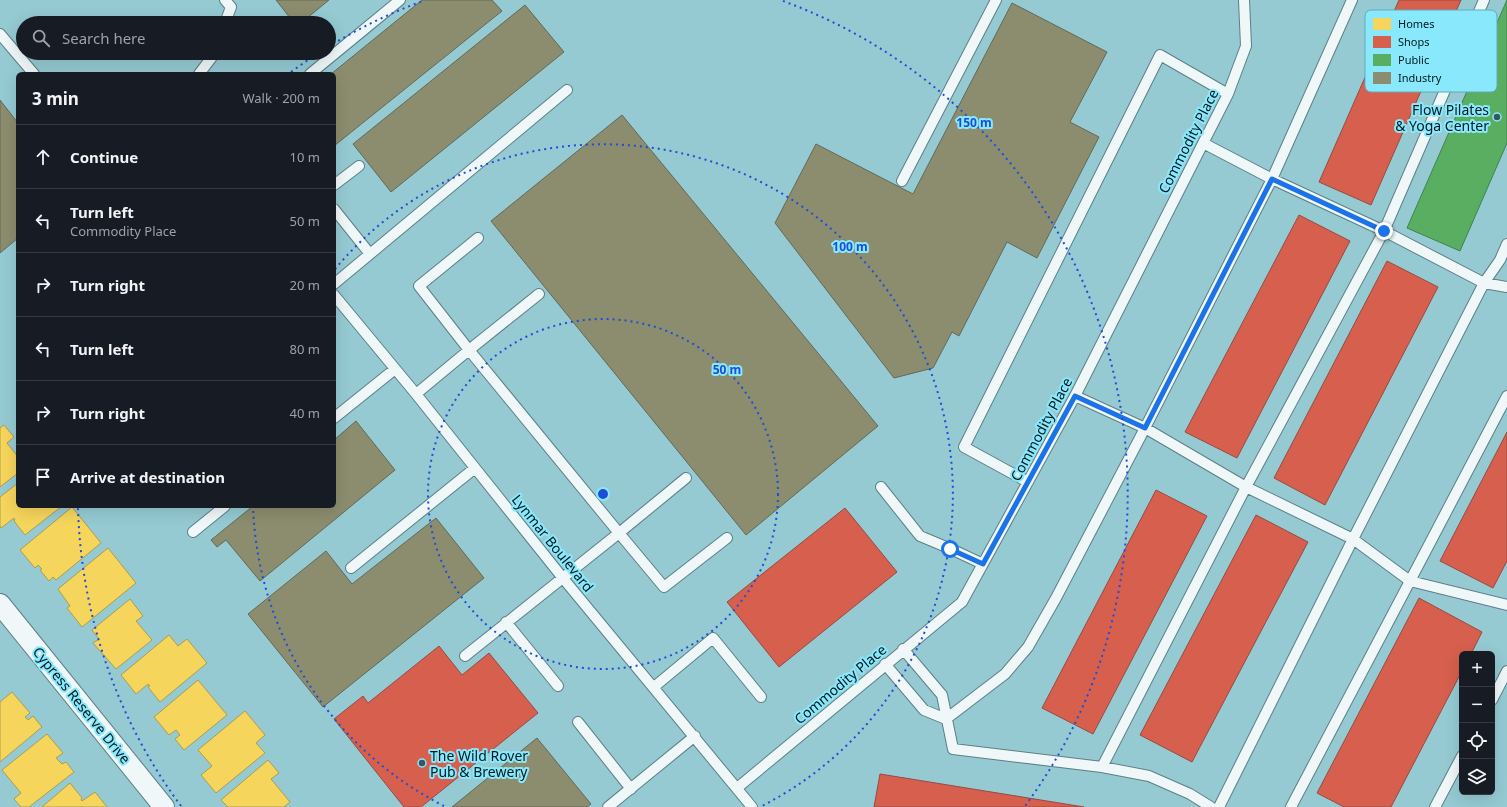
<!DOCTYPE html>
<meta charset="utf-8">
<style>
body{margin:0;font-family:"Noto Sans",sans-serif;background:#20242c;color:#f1f3f6}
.controls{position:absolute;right:12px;bottom:12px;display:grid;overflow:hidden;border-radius:6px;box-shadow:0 4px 16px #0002}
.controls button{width:36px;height:36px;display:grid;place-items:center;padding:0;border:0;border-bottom:1px solid #363941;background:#171b24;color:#f1f3f6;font:20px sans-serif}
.stop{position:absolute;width:12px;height:12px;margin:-9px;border:3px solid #1a73e8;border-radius:50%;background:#fff}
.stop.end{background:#1a73e8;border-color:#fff;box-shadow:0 1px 4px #0008}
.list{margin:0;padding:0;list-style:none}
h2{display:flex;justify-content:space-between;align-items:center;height:52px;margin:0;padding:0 16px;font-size:17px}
h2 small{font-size:13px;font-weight:400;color:#9ea1a6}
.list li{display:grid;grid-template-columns:26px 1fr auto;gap:12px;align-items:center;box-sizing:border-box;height:64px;padding:0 16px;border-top:1px solid #363941}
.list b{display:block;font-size:15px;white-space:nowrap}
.list p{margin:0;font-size:13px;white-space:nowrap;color:#9ea1a6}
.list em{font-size:13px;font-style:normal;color:#9ea1a6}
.icon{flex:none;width:22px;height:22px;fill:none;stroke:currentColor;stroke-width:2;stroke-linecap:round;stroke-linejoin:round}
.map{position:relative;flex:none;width:1507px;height:807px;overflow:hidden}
.search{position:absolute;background:#171b24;box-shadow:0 4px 16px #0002;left:16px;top:16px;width:320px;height:44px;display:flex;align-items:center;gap:10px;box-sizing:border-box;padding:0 14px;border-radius:22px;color:#9ea1a6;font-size:15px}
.panel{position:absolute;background:#171b24;box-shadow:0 4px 16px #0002;left:16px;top:72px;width:320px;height:436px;border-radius:6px}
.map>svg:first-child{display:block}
.homes{fill:#f6d55c;stroke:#ac9d4a}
.shops{fill:#d6604d;stroke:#964b40}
.public{fill:#5aae61;stroke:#3f824e}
.industry{fill:#8c8c6e;stroke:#626a57}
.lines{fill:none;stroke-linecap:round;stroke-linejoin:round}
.lane-casing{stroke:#5d7f85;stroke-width:12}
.street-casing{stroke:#5d7f85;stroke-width:22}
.lane{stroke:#eff7f8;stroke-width:10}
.street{stroke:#eff7f8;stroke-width:20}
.route{stroke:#1a73e8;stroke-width:5}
.ring{fill:none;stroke:#1d4ed8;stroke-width:2;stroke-dasharray:2 4}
.poi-dot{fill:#34585f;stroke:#89e8fb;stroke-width:1.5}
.labels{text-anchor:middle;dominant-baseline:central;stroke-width:4;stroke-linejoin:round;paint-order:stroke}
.poi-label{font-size:14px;fill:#001a20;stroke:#89e8fb;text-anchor:end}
.street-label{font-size:14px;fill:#001a20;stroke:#89e8fb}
.key{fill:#89e8fb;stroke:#60aab9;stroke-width:1}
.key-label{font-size:11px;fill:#001a20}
.centre{fill:#1d4ed8;stroke:#89e8fb;stroke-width:2}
.ring-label{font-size:12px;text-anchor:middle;font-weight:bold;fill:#1d4ed8;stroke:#89e8fb;stroke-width:4;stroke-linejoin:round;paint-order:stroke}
</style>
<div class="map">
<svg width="1507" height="807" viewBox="0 0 1507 807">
<rect width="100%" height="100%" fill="#95cad3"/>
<path class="homes" d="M4,425l10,12 -7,6 11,14v16l-18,14v-59z
M18,483v23h44l-37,29 -11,-14 1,-1 -1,-2 -13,10 -1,-2v-29z
M72,507l29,36 -45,37 -3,-3 -4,4 -9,-11 2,-1 -4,-4 -3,3 -15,-18z
M108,548l28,35 -54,44 -15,-19 3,-2 -12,-17z
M130,599l13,17 -7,5 16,19 -36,29 -23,-26 6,-4 -7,-9z
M169,635l9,11 9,-7 20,24 -47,39 -12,-15 2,-1 -2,-2 -12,10 -15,-19z
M198,680l29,35 -43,35 -9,-11 5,-4 -4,-5 -7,5 -15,-18z
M12,692l18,21 -5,4 3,3 5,-4 9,11 -42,35v-60z
M245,711l20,24 -9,8 9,10 -49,40 -15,-18 11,-9 -14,-16z
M47,734l16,19 -7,5 6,6 4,-2 8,10 -45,35h-8l-7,-8 7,-6 -19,-23z
M268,760l11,13 -8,6 19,23 -6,5h-56l-7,-7z
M70,783l12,15 -1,2 1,1 13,-9 12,15h-65z"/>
<path class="shops" d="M1399,0h62l-90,205 -52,-23z
M1299,215l51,26 -113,217 -52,-26z
M1387,261l51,26 -113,218 -51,-27z
M1507,432v129l-14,27 -53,-27z
M1156,490l51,26 -114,218 -51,-26z
M845,508l52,64 -118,95 -52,-65z
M1256,515l52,27 -116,220 -52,-27z
M1419,598l63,34 -11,22h-9v17l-71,136h-47l-27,-14z
M439,646l23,29 27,-22 49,60 -117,94h-17l-70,-88 29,-23 5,7z
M880,774l204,33h-210z"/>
<path class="public" d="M1507,0v143l-47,108 -53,-23z"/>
<path class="industry" d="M276,0h53l-28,23h-7z
M422,0h70l10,11 -168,135v-72h-3z
M1012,3l95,49 -37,70 29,15 -62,121 -30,-16 -48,94 -7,-4 -19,36 -39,10 -119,-155 41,-79 97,50z
M525,5l39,47 -173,140 -38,-48z
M0,100l18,23v115l-18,15z
M622,115l256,311 -132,109 -255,-314z
M356,421l39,49 -135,111 -34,-41 -9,7 -6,-7 42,-34h81v-66z
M436,518l48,60 -161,129 -75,-93 78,-63 26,33z
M537,738l54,66 -4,3h-135z"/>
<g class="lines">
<g class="lane-casing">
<path id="lane" d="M225,0l6,7 -6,16
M1352,0l-80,179 112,52 100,52 23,4
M0,34l34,40
M199,74l16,-21
M310,74l90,-74
M902,181l94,-181
M334,185l25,-19
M334,209l36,45
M478,238l-59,48 50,64 70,-56
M334,284l233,-194
M334,295l82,99 146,183 190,230
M416,394l53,-44 150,183 -154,123
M1075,396l70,32 101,59 107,52 57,42 -119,226
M1507,396l-97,185 97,24
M334,418l61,-49
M686,478l-67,55 45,54 63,-49
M1028,482l-64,-35 196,-392 68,39
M881,487l39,49 31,13 32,15
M193,532l32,-26
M351,568l124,-100
M506,622l52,64
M903,649l39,46 11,54 149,18
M885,664l39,46 22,9
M654,687l59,-49 48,59
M1492,700l15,-29
M946,719l59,-45 23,-27 28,-49 89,-170 127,-249 -69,-36
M578,722l53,67
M737,788l225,-186 113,-206 153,-302 18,-48 -2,-46
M608,807l87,-71
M1211,807l-21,-13 -41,-18 -47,-9 144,-280 138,-256 100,-231
M1219,807l134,-268 131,-256 16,-23 7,-16
M1435,807l27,-51"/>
</g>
<g class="street-casing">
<path id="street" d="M0,604l164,203"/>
</g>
<use href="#lane" class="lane"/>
<use href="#street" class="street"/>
</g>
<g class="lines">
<path class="route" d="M950,549l33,15 92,-168 70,32 127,-249 112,52"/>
</g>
<g class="ring">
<circle cx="603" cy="494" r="175"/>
<path d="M444 806A350 350 0 0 1 253 506M335 269A350 350 0 1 1 762 806"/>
<path d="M181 806A525 525 0 0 1 78 508M291 72A525 525 0 0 1 317 54M333 44A525 525 0 0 1 423 1M783 1A525 525 0 0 1 1025 806"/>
</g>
<g class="poi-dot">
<circle cx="1497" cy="117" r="4"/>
<circle cx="422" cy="763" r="4"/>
</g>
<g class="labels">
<g class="poi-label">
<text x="1489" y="109">Flow Pilates<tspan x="1489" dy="16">&amp; Yoga Center</tspan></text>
<text x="430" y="755" text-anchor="start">The Wild Rover<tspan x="430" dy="16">Pub &amp; Brewery</tspan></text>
</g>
<g class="street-label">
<text transform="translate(1188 141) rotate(-63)">Commodity Place</text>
<text transform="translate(1041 429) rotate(-62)">Commodity Place</text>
<text transform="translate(553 543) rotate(51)">Lynmar Boulevard</text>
<text transform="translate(840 684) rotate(-40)">Commodity Place</text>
<text transform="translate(82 705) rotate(51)">Cypress Reserve Drive</text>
</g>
</g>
<rect x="1365" y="10" width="132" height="82" rx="6" class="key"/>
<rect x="1373" y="18" width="18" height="12" fill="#f6d55c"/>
<rect x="1373" y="36" width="18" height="12" fill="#d6604d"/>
<rect x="1373" y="54" width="18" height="12" fill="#5aae61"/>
<rect x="1373" y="72" width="18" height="12" fill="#8c8c6e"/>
<g class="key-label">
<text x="1398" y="28">Homes</text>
<text x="1398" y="46">Shops</text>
<text x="1398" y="64">Public</text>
<text x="1398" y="82">Industry</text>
</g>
<circle cx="603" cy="494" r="6" class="centre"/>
<g class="ring-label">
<text x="974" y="127">150 m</text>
<text x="850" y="251">100 m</text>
<text x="727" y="374">50 m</text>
</g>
</svg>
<div class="controls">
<button>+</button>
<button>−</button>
<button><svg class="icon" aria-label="locate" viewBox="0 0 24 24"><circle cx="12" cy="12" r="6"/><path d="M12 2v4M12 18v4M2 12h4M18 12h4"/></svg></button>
<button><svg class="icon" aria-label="layers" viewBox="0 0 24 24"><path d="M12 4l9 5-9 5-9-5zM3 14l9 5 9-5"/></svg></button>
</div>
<div class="stop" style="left:950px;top:549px"></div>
<div class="stop end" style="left:1384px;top:231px"></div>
<div class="search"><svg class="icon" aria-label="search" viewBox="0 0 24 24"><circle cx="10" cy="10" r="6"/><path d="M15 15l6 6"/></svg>Search here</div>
<section class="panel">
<h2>3 min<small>Walk · 200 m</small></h2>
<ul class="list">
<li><svg class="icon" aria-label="ahead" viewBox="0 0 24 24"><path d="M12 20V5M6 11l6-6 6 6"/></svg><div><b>Continue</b></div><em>10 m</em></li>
<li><svg class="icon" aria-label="left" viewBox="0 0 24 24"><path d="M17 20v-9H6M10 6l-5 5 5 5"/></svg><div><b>Turn left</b><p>Commodity Place</p></div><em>50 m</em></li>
<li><svg class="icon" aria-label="right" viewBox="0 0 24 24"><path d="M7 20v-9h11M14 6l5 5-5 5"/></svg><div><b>Turn right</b></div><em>20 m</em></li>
<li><svg class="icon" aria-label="left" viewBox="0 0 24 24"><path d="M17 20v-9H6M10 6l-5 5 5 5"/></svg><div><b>Turn left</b></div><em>80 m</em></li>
<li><svg class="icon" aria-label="right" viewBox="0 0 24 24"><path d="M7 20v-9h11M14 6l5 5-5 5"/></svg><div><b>Turn right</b></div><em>40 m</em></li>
<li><svg class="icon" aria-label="arrive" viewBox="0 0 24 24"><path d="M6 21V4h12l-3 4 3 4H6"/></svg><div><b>Arrive at destination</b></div></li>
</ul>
</section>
</div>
